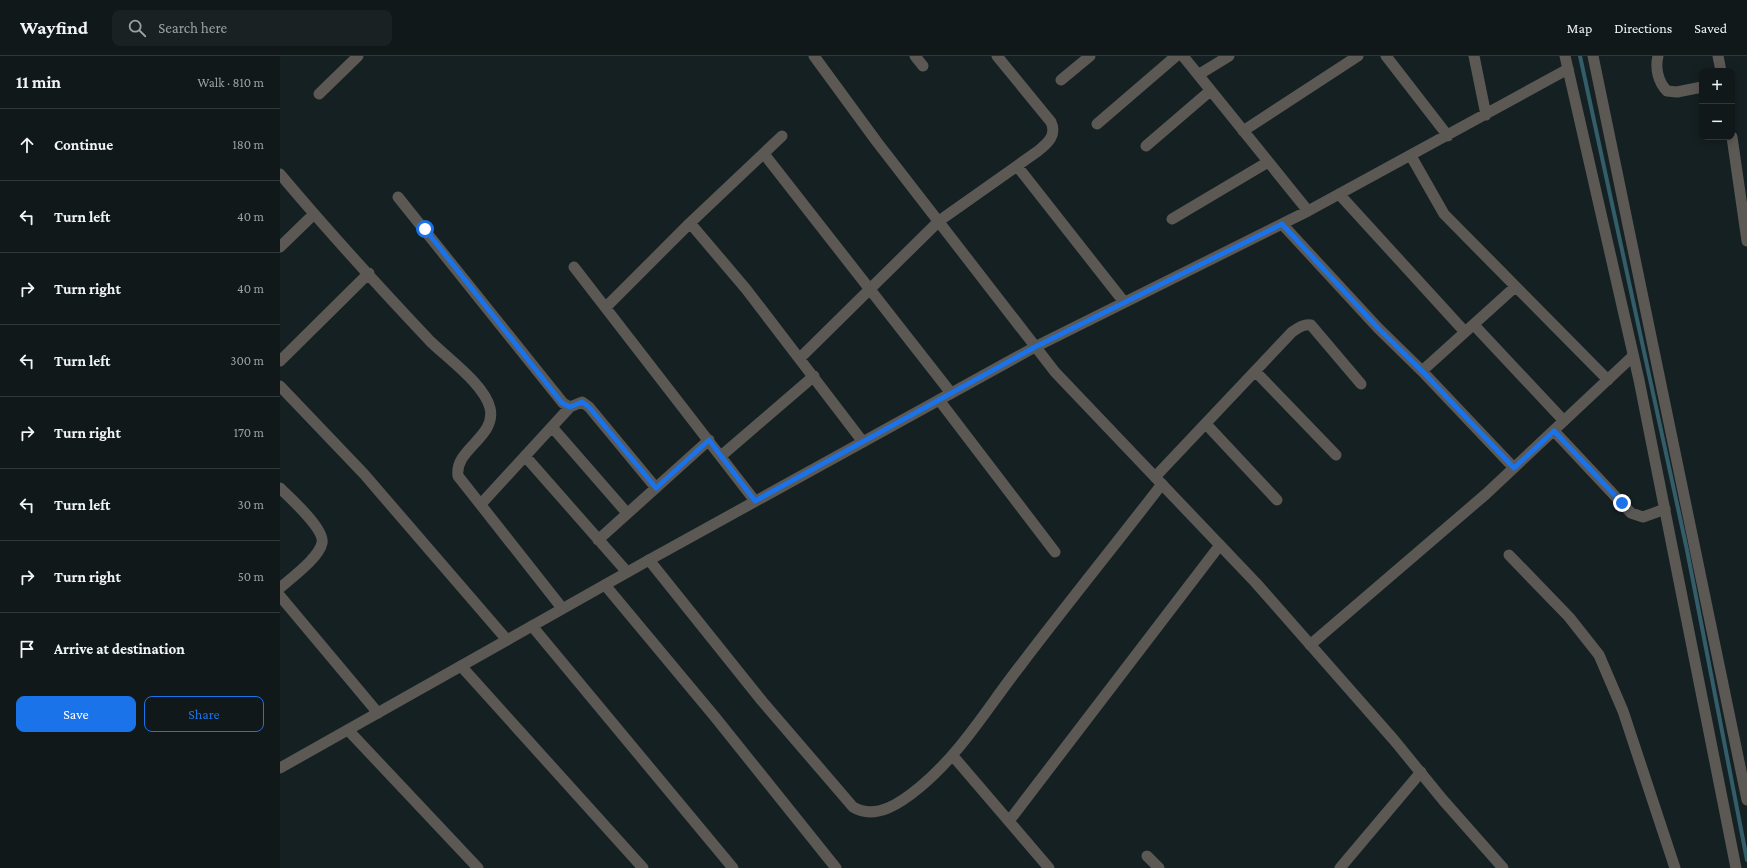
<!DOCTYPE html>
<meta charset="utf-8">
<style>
body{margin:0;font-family:"Crimson Pro",serif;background:#192123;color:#f1f3f6}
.controls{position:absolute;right:12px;top:12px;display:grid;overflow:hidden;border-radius:8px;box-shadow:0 2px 10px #0003}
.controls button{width:36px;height:36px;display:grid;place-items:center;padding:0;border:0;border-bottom:1px solid #303739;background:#10181a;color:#f1f3f6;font:20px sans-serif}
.stop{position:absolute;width:12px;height:12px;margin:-9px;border:3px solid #1a73e8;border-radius:50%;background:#fff}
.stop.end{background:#1a73e8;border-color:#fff;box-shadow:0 1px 4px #0008}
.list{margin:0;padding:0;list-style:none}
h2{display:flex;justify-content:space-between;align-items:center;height:52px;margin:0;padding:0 16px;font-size:17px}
h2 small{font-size:13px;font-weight:400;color:#9ca0a2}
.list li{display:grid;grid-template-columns:26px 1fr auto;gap:12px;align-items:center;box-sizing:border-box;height:72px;padding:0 16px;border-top:1px solid #303739}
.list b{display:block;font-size:15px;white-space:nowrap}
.list em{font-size:13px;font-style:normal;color:#9ca0a2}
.actions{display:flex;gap:8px;padding:12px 16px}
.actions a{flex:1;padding:9px 0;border:1px solid #1a73e8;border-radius:8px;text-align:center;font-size:14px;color:#1a73e8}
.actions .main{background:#1a73e8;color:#fff}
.icon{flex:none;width:22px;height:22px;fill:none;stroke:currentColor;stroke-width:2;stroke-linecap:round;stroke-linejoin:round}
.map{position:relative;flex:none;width:1467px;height:812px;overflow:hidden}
header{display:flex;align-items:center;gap:24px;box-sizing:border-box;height:56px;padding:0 20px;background:#10181a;border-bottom:1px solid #303739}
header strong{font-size:19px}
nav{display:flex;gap:22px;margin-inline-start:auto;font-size:14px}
.search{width:280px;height:36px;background:#192123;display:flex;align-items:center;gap:10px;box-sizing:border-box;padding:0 14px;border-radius:8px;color:#9ca0a2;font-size:15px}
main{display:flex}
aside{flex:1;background:#10181a}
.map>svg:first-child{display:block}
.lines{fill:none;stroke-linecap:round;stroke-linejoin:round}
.stream{stroke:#335d68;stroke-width:4}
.minor{stroke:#5c5955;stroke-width:11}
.tertiary{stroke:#5c5955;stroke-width:11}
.route{stroke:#1a73e8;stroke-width:5}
</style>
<header>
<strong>Wayfind</strong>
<div class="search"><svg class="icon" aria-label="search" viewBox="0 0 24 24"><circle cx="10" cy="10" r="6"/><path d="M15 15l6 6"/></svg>Search here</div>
<nav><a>Map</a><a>Directions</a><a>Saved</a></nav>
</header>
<main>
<aside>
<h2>11 min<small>Walk · 810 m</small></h2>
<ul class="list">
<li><svg class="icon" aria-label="ahead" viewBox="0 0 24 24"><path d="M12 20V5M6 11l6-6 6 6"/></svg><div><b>Continue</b></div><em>180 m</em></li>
<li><svg class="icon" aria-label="left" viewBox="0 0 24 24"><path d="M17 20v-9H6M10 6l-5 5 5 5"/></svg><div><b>Turn left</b></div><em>40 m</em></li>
<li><svg class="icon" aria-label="right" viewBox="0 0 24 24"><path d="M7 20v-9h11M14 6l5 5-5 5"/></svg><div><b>Turn right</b></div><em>40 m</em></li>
<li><svg class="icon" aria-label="left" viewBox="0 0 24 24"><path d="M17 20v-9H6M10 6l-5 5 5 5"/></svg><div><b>Turn left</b></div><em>300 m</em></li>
<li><svg class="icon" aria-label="right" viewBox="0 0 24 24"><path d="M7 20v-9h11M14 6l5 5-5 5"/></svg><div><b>Turn right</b></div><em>170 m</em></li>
<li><svg class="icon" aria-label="left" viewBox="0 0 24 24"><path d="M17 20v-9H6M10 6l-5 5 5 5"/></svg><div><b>Turn left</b></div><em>30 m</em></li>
<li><svg class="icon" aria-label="right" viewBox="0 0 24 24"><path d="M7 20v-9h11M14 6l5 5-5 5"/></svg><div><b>Turn right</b></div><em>50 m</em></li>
<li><svg class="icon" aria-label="arrive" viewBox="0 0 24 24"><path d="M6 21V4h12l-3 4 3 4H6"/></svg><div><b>Arrive at destination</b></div></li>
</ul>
<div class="actions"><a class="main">Save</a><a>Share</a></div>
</aside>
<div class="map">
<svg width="1467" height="812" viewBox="0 0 1467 812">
<rect width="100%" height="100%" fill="#152023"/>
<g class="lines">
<path class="stream" d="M1300,0l107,494 60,310"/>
<path class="minor" d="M635,0l8,10
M903,0l125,155
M1106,0l62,80
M1194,0l12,59
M1378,0c-3,12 0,26 9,35l10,1 25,-5
M1438,0l3,15
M918,19l31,-19
M781,24l29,-24
M39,38l39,-38
M817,68l79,-68
M963,75l115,-75
M1452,81l15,104
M866,90l64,-55
M484,98l187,239
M1131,100l33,58 164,166
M737,110l107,136
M0,118c48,57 99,113 150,167 17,17 54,43 60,67 7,29 -36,41 -32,68l104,132
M1059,138l126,138
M118,141l165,206 7,4 12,-5 7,5 67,81
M892,163l96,-57
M410,167l56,66 117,153
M1002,168l96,104 44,43 92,97
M0,191l34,-33
M294,211l181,234
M326,251l84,-84 92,-87
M1194,269l90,96
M755,291l273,-136 260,-142
M520,302l139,-137 99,-70c10,-8 19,-16 13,-29l-54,-66
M0,305l89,-88
M975,315l81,84
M1142,315l93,-84
M0,330l84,88 143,166
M659,344l116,152
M926,368l71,76
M272,371l75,86
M1274,375l77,82 12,4 22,-8
M245,400l102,116
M441,400l93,-80
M875,421l137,-145c6,-4 11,-8 19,-7l50,59
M0,432c10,10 45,41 42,55 -3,15 -31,35 -42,45
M201,448l89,-97
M318,484l111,-100
M1229,499l60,62 30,38 24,56 52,157
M369,504l113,141 91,106c23,14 49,-5 67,-20 41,-34 68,-80 100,-121 47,-62 95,-121 142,-182
M325,529l110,132 121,151
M0,540l98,117
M252,570l201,242
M1030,589l176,-151 147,-138
M181,610l182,202
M68,674l130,138
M673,700l96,112
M729,765l211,-276
M867,800l12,12
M1060,812l81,-96"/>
<path class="tertiary" d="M534,0l63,86 178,230 201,211 138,157 49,60 60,68
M1285,0l74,324 97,488
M1313,0l154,744
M0,712l369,-208 386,-213"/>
</g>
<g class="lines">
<path class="route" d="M145,173l137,174 8,4 12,-5 7,5 67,81 53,-48 46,61 280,-154 247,-123 96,104 44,43 92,97 40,-37 68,72"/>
</g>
</svg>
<div class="controls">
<button>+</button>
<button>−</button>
</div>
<div class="stop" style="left:145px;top:173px"></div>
<div class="stop end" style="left:1342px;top:447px"></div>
</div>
</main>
